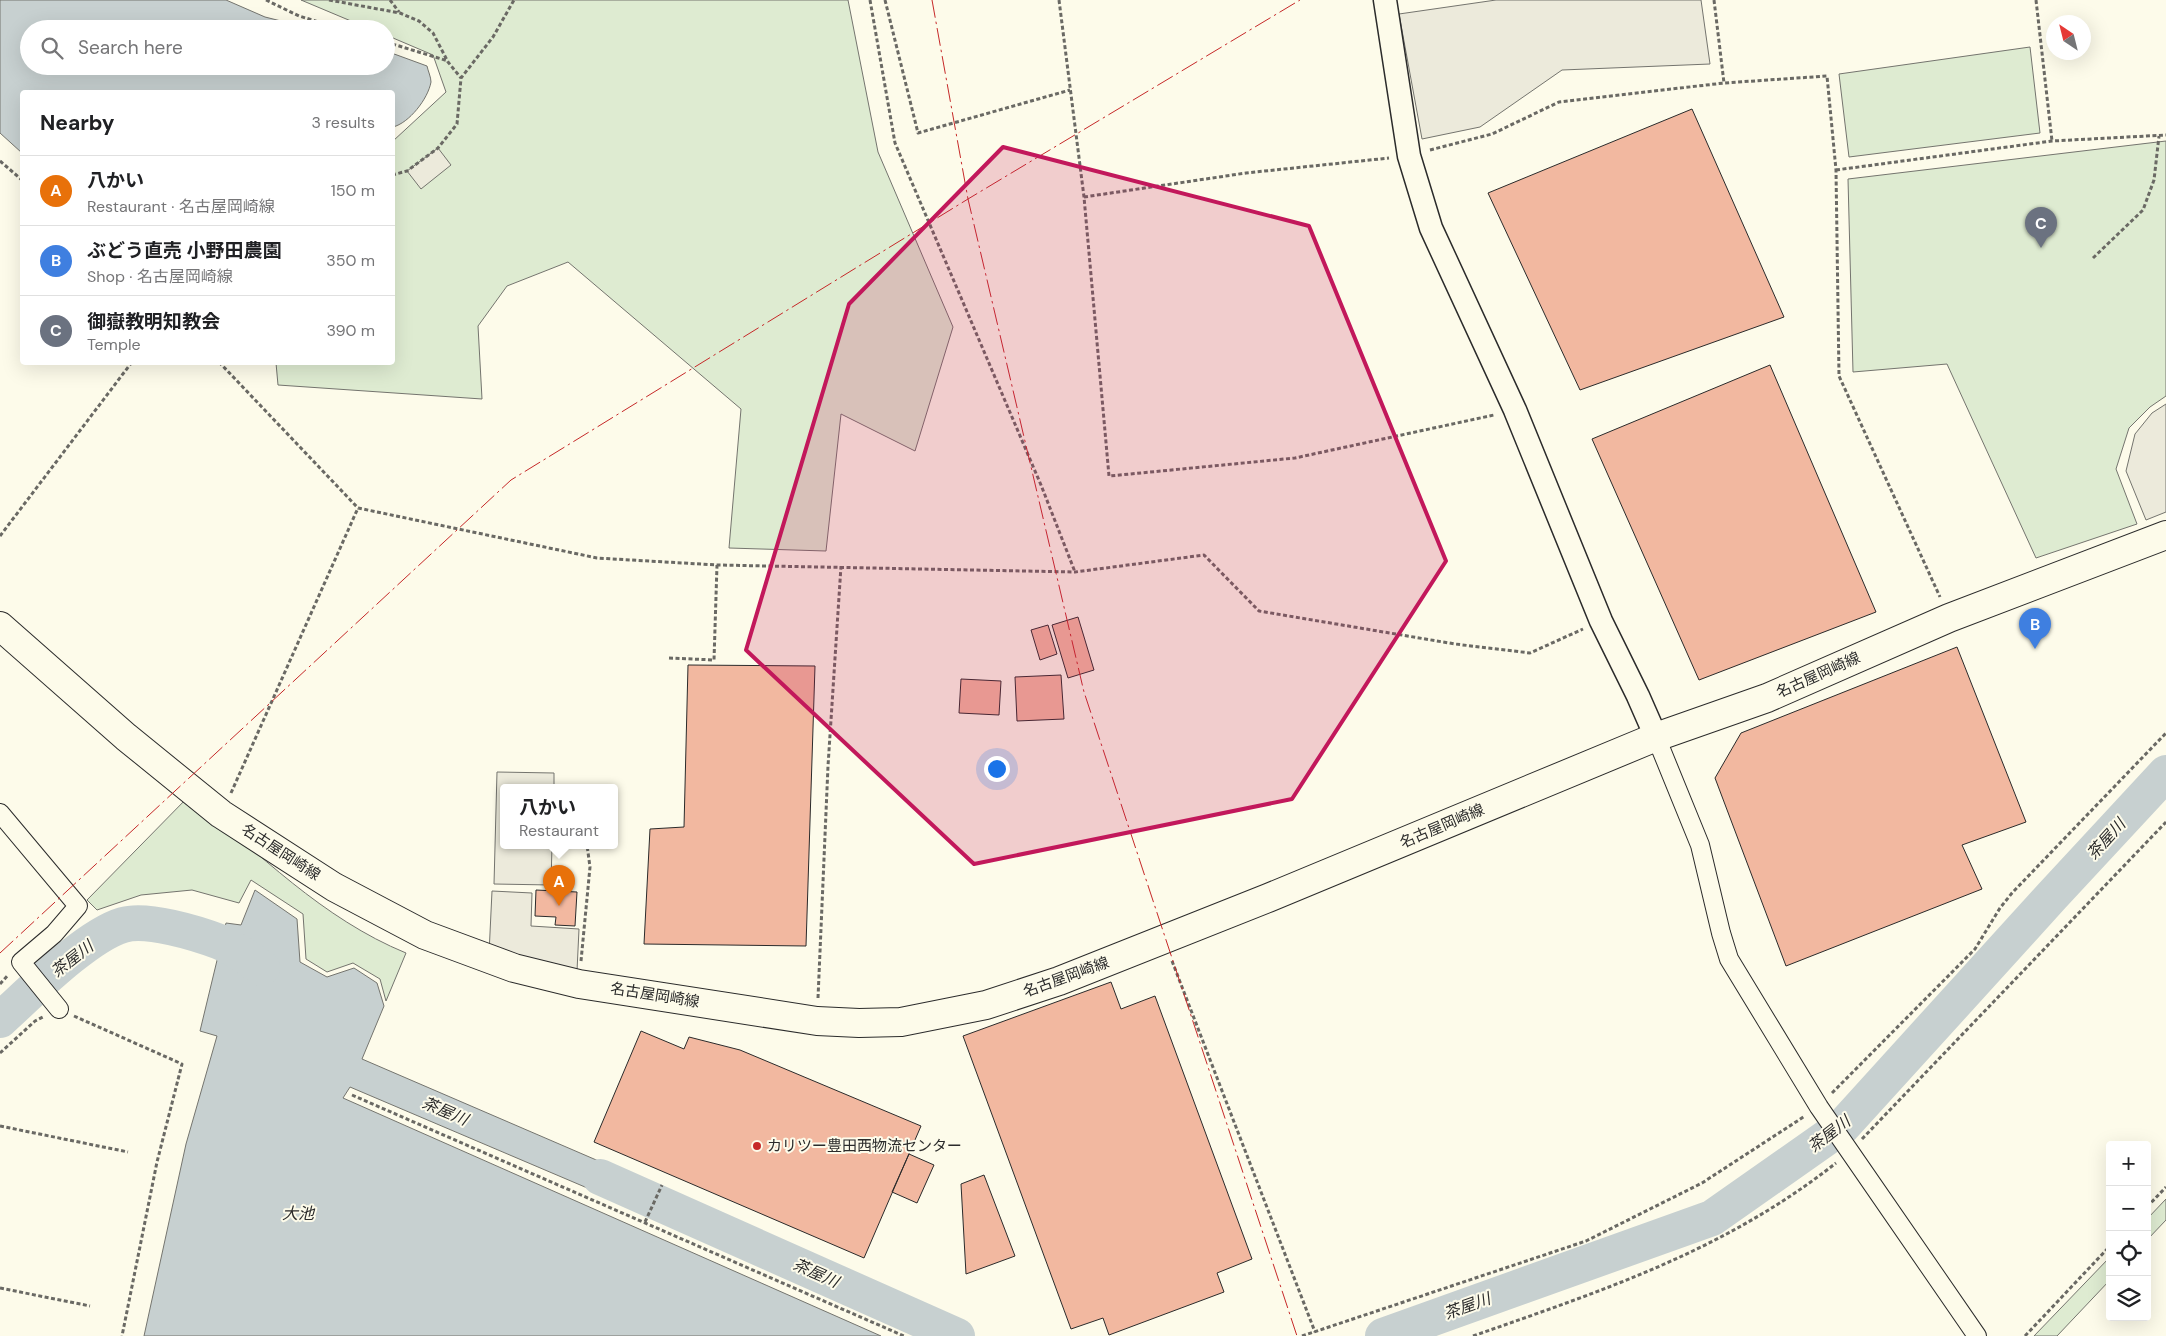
<!DOCTYPE html>
<meta charset="utf-8">
<style>
body{margin:0;font-family:"DM Sans","Noto Sans JP",sans-serif;background:#f6f6f6;color:#202124}
.controls{position:absolute;right:15px;bottom:15px;display:grid;overflow:hidden;border-radius:5px;box-shadow:0 5px 20px #0002}
.controls button{width:45px;height:45px;display:grid;place-items:center;padding:0;border:0;border-bottom:1px solid #e0e0e0;background:#fff;color:#202124;font:25px sans-serif}
.compass{position:absolute;left:2046px;top:15px;width:45px;height:45px;border-radius:50%;background:#fff;box-shadow:0 5px 20px #0002;rotate:325deg}
.you{position:absolute;left:996px;top:768px;width:18px;height:18px;margin:-12px;border:4px solid #fff;border-radius:50%;background:#1a73e8;box-shadow:0 0 0 8px #1a73e833}
.badge{display:grid;place-items:center;width:32px;height:32px;border-radius:50%;background:#1a73e8;color:#fff;font-size:16px;font-weight:700}
.pin{position:absolute;translate:-50% -41px;filter:drop-shadow(0 1px 2px #0008)}
.pin::after{content:'';position:absolute;top:26px;width:18px;height:15px;background:inherit;clip-path:polygon(0 0,100% 0,50% 100%)}
.popup{position:absolute;left:500px;top:784px;width:118px;height:65px;box-sizing:border-box;display:grid;place-content:center;border-radius:5px;background:#fff;filter:drop-shadow(0 1px 4px #0005);font-size:16px;white-space:nowrap;color:#757577}
.popup b{font-size:19px;color:#202124}
.popup::after{content:'';position:absolute;left:50%;top:100%;margin-left:-10px;border:10px solid transparent;border-top-color:#fff}
.list{margin:0;padding:0;list-style:none}
h2{display:flex;justify-content:space-between;align-items:center;height:65px;margin:0;padding:0 20px;font-size:21px}
h2 small{font-size:16px;font-weight:400;color:#757577}
.list li{display:grid;grid-template-columns:32px 1fr auto;gap:15px;align-items:center;box-sizing:border-box;height:70px;padding:0 20px;border-top:1px solid #e0e0e0}
.list b{display:block;font-size:19px;white-space:nowrap}
.list p{margin:0;font-size:16px;white-space:nowrap;color:#757577}
.list em{font-size:16px;font-style:normal;color:#757577}
.icon{flex:none;width:28px;height:28px;fill:none;stroke:currentColor;stroke-width:2;stroke-linecap:round;stroke-linejoin:round}
.map{position:relative;flex:none;width:2166px;height:1336px;overflow:hidden}
.search{position:absolute;background:#fff;box-shadow:0 5px 20px #0002;left:20px;top:20px;width:375px;height:55px;display:flex;align-items:center;gap:12px;box-sizing:border-box;padding:0 18px;border-radius:28px;color:#757577;font-size:19px}
.panel{position:absolute;background:#fff;box-shadow:0 5px 20px #0002;left:20px;top:90px;width:375px;height:275px;border-radius:5px}
.map>svg:first-child{display:block}
.green{fill:#deebd1;stroke:#74746e}
.parking{fill:#eceadb;stroke:#74746e}
.water{fill:#c7d0d0;stroke:#74746e}
.lines{fill:none;stroke-linecap:round;stroke-linejoin:round}
.river{stroke:#c7d0d0;stroke-width:36}
.building{fill:#f2b8a0;stroke:#2b2b2b}
.minor-casing{stroke:#2b2b2b;stroke-width:20}
.tertiary-casing{stroke:#2b2b2b;stroke-width:25}
.primary-casing{stroke:#2b2b2b;stroke-width:30}
.path{stroke:#6a6964;stroke-width:3;stroke-dasharray:4 2.5;stroke-linecap:butt}
.minor{stroke:#fdfbea;stroke-width:18}
.tertiary{stroke:#fdfbea;stroke-width:22}
.primary{stroke:#fdfbea;stroke-width:28}
.power{stroke:#c62828;stroke-width:1;stroke-dasharray:18 4 2.5 4;stroke-linecap:butt}
.marked{fill:#c2185b;fill-opacity:0.2;stroke:#c2185b;stroke-width:4;stroke-linejoin:round}
.poi-dot{fill:#c62828;stroke:#fdfbea;stroke-width:2}
.labels{text-anchor:middle;dominant-baseline:central;stroke-width:4;stroke-linejoin:round;paint-order:stroke}
.street-label{font-size:15px;fill:#2b2b2b;stroke:#fdfbea}
.poi-label{font-size:15px;fill:#2b2b2b;stroke:#fdfbea;text-anchor:start}
.water-label{font-size:16px;font-style:italic;fill:#2b2b2b;stroke:#fdfbea}
</style>
<div class="map">
<svg width="2166" height="1336" viewBox="0 0 2166 1336">
<rect width="100%" height="100%" fill="#fdfbea"/>
<path class="green" d="M301,0h547l30,152 75,175 -38,124 -74,-37 -15,137 -97,-3 12,-139 -173,-147 -61,24 -29,40 4,73 -204,-14 -2,-22 116,-1 1,-221 53,-49 -13,-37 -47,-20v-6h-16z
M2030,47l10,86 -191,24 -10,-83z
M2166,141v255l-16,11 -21,21 -13,41 21,55 -101,34 -89,-194 -94,8 -5,-193z
M190,795c68,58 133,124 216,158l-20,48 -6,-22 -27,-16 -26,9 -21,-13 -3,-45 -52,-34 -12,23 -47,-13 -51,5 -44,15 -10,-10z
M2166,1199v21l-19,20v-21z
M2110,1257v23l-53,56h-23z"/>
<path class="parking" d="M1496,0h205l9,64 -148,6 -82,57 -58,12 -23,-125z
M438,148l13,17 -30,24 -14,-18z
M2166,404v108l-20,8 -20,-49 9,-37 17,-21z
M497,772l57,1v14h-50v58h48l-1,40 -57,-1z
M492,891l40,2 -1,33 48,3 -2,42 -88,-17z"/>
<path class="water" d="M0,0h226l39,17 48,12h-284v37h357v-15l41,15c1,5 4,11 4,16 -3,17 -22,41 -38,45l-1,-35h-370v61l-22,-20z
M255,890l42,29 3,43 27,15 27,-9 23,15 7,23 -22,53 290,125 -13,26 -289,-123 -7,11 538,238h-737l42,-192 31,-108 -17,-5 26,-108 15,2z"/>
<g class="lines">
<path class="river" d="M0,1020c30,-27 86,-84 123,-95 24,-7 73,8 97,17 14,6 29,17 42,26
M600,1177l357,159
M1383,1336l329,-118 131,-92 208,-229 115,-124"/>
</g>
<path class="building" d="M1692,109l92,208 -204,73 -92,-197z
M1770,365l106,247 -177,68 -107,-241z
M1078,617l16,53 -26,8 -16,-53z
M1048,625l9,29 -17,6 -9,-30z
M1957,647l69,175 -64,23 20,44 -196,77 -71,-188 26,-45z
M688,665l127,1 -9,280 -162,-2 6,-115 34,-2z
M1061,675l3,44 -47,2 -2,-44z
M961,679l40,2 -2,34 -40,-2z
M536,890l41,2 -2,34 -20,-1 1,-8 -21,-1z
M1111,982l10,27 34,-13 97,263 -35,14 7,19 -115,43 -6,-17 -32,11 -108,-293z
M641,1031l43,18 5,-12 51,13 181,76 -57,132 -270,-116z
M909,1154l25,11 -17,38 -25,-11z
M984,1175l31,81 -49,18 -5,-90z"/>
<g class="lines">
<g class="minor-casing">
<path id="minor" d="M1656,737l44,108 21,88 8,26 90,148 158,229
M0,813l78,93 -24,28 -33,28 38,47"/>
</g>
<g class="tertiary-casing">
<path id="tertiary" d="M1385,0l24,156 22,72 84,182 86,211 37,75 18,41"/>
</g>
<g class="primary-casing">
<path id="primary" d="M0,626l126,111 95,77 113,73 91,48 89,33 65,16 238,37 42,2 42,-1 85,-17 73,-24 209,-83 388,-161 111,-39 182,-80 217,-83"/>
</g>
<path class="path" d="M266,0l33,16 43,13
M329,0l71,13 19,8 14,12 15,29 13,16
M390,0l9,12
M870,0l25,143 146,342 34,87
M885,0l33,133 152,-43
M1059,0l25,197 25,279 186,-18 199,-43
M1714,0l10,83
M2036,0l16,141
M386,42l62,19
M1430,150l62,-16 67,-32 165,-19 103,-7 9,94 3,206 101,221
M0,161l22,19
M1836,170l216,-29 114,-6
M392,175l15,-4 31,-23 19,-24 4,-46 32,-41 21,-37
M1084,197l162,-24 143,-15
M2093,258l50,-48 11,-30 5,-44
M219,362l139,146 239,50 120,7 358,7 129,-17 55,56 196,33 75,9 53,-24
M0,536l132,-174
M669,658l45,2 3,-95
M231,793l127,-285
M581,961l9,-94 -3,-22
M1172,961l143,371
M0,984l8,-9
M818,998l10,-232 13,-200
M74,1016l108,48 -25,98 -35,174
M0,1053l35,-32 8,-4
M1832,1093l143,-144 25,-41 12,-15 154,-160
M352,1095l552,241
M0,1126l128,26
M1862,1139l304,-317
M2147,1207l19,-20
M645,1222l17,-37
M0,1288l90,18
M1302,1336l284,-95 116,-58 103,-67
M1473,1336c131,-46 251,-85 363,-173
M2025,1336l85,-90"/>
<use href="#minor" class="minor"/>
<use href="#tertiary" class="tertiary"/>
<use href="#primary" class="primary"/>
<path class="power" d="M932,0l36,199 116,493 213,644
M0,953l511,-473 457,-281 332,-199"/>
</g>
<path class="marked" d="M1003,147l306,79 137,335 -154,238 -318,65 -228,-214 103,-346z"/>
<circle class="poi-dot" cx="757" cy="1146" r="5"/>
<g class="labels">
<g class="street-label">
<text transform="translate(1818 675) rotate(-24)">名古屋岡崎線</text>
<text transform="translate(1442 826) rotate(-23)">名古屋岡崎線</text>
<text transform="translate(281 852) rotate(33)">名古屋岡崎線</text>
<text transform="translate(1066 977) rotate(-20)">名古屋岡崎線</text>
<text transform="translate(655 995) rotate(9)">名古屋岡崎線</text>
</g>
<g class="poi-label">
<text x="767" y="1146">カリツー豊田西物流センター</text>
</g>
<g class="water-label">
<text transform="translate(2106 839) rotate(-48)">茶屋川</text>
<text transform="translate(72 959) rotate(-38)">茶屋川</text>
<text transform="translate(445 1111) rotate(23)">茶屋川</text>
<text transform="translate(1829 1134) rotate(-38)">茶屋川</text>
<text x="298" y="1213">大池</text>
<text transform="translate(816 1273) rotate(24)">茶屋川</text>
<text transform="translate(1467 1306) rotate(-20)">茶屋川</text>
</g>
</g>
</svg>
<div class="controls">
<button>+</button>
<button>−</button>
<button><svg class="icon" aria-label="locate" viewBox="0 0 24 24"><circle cx="12" cy="12" r="6"/><path d="M12 2v4M12 18v4M2 12h4M18 12h4"/></svg></button>
<button><svg class="icon" aria-label="layers" viewBox="0 0 24 24"><path d="M12 4l9 5-9 5-9-5zM3 14l9 5 9-5"/></svg></button>
</div>
<svg class="compass" viewBox="-18 -18 36 36"><path d="M0-13l5 13h-10z" fill="#e53935"/><path d="M0 13l5-13h-10z" fill="#757577"/></svg>
<div class="you"></div>
<div class="pin badge" style="left:559px;top:906px;background:#e8710a">A</div>
<div class="popup"><b>八かい</b>Restaurant</div>
<div class="pin badge" style="left:2035px;top:649px;background:#3f7fe0">B</div>
<div class="pin badge" style="left:2041px;top:248px;background:#6b7280">C</div>
<div class="search"><svg class="icon" aria-label="search" viewBox="0 0 24 24"><circle cx="10" cy="10" r="6"/><path d="M15 15l6 6"/></svg>Search here</div>
<section class="panel">
<h2>Nearby<small>3 results</small></h2>
<ul class="list">
<li><span class="badge" style="background:#e8710a">A</span><div><b>八かい</b><p>Restaurant · 名古屋岡崎線</p></div><em>150 m</em></li>
<li><span class="badge" style="background:#3f7fe0">B</span><div><b>ぶどう直売 小野田農園</b><p>Shop · 名古屋岡崎線</p></div><em>350 m</em></li>
<li><span class="badge" style="background:#6b7280">C</span><div><b>御嶽教明知教会</b><p>Temple</p></div><em>390 m</em></li>
</ul>
</section>
</div>
